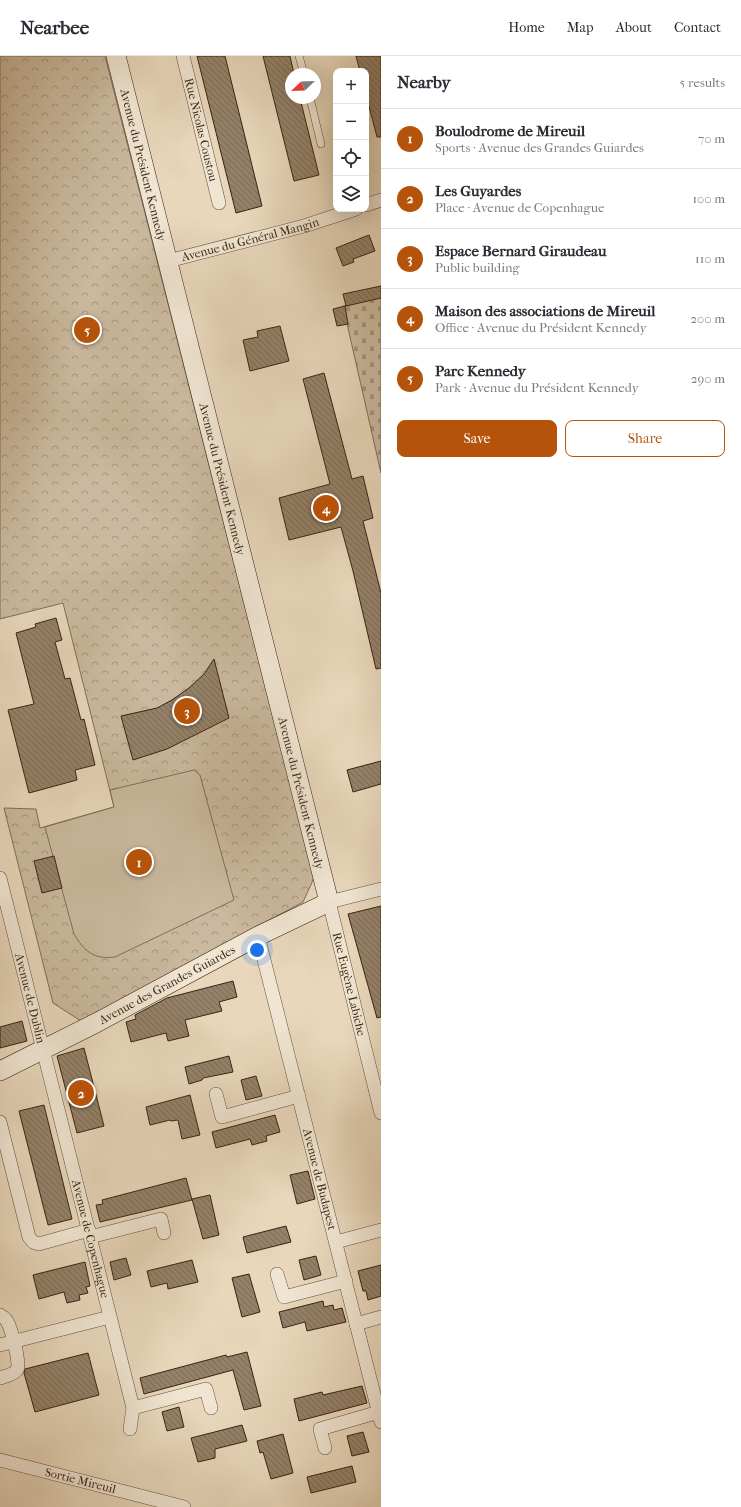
<!DOCTYPE html>
<meta charset="utf-8">
<style>
body{margin:0;font-family:"IM FELL French Canon",serif;background:#f2f2f3;color:#2b2b33}
.controls{position:absolute;right:12px;top:12px;display:grid;overflow:hidden;border-radius:8px;box-shadow:0 4px 16px #0002}
.controls button{width:36px;height:36px;display:grid;place-items:center;padding:0;border:0;border-bottom:1px solid #e1e1e2;background:#fff;color:#2b2b33;font:20px sans-serif}
.compass{position:absolute;left:285px;top:12px;width:36px;height:36px;border-radius:50%;background:#fff;box-shadow:0 4px 16px #0002;rotate:247deg}
.you{position:absolute;left:257px;top:894px;width:14px;height:14px;margin:-10px;border:3px solid #fff;border-radius:50%;background:#1a73e8;box-shadow:0 0 0 6px #1a73e833}
.badge{display:grid;place-items:center;width:26px;height:26px;border-radius:50%;background:#b45309;color:#fff;font-size:13px;font-weight:700}
.pin{position:absolute;translate:-50% -50%;border:2px solid #fff;box-shadow:0 1px 4px #0006}
.list{margin:0;padding:0;list-style:none}
h2{display:flex;justify-content:space-between;align-items:center;height:52px;margin:0;padding:0 16px;font-size:17px}
h2 small{font-size:13px;font-weight:400;color:#7c7c81}
.list li{display:grid;grid-template-columns:26px 1fr auto;gap:12px;align-items:center;box-sizing:border-box;height:60px;padding:0 16px;border-top:1px solid #e1e1e2}
.list b{display:block;font-size:15px;white-space:nowrap}
.list p{margin:0;font-size:13px;white-space:nowrap;color:#7c7c81}
.list em{font-size:13px;font-style:normal;color:#7c7c81}
.actions{display:flex;gap:8px;padding:12px 16px}
.actions a{flex:1;padding:9px 0;border:1px solid #b45309;border-radius:8px;text-align:center;font-size:14px;color:#b45309}
.actions .main{background:#b45309;color:#fff}
.icon{flex:none;width:22px;height:22px;fill:none;stroke:currentColor;stroke-width:2;stroke-linecap:round;stroke-linejoin:round}
.map{position:relative;flex:none;width:381px;height:1451px;overflow:hidden}
header{display:flex;align-items:center;gap:24px;box-sizing:border-box;height:56px;padding:0 20px;background:#fff;border-bottom:1px solid #e1e1e2}
header strong{font-size:19px}
nav{display:flex;gap:22px;margin-inline-start:auto;font-size:14px}
main{display:flex}
aside{flex:1;background:#fff}
.map>svg:first-child{display:block}
.cemetery{fill:url(#cemetery-stones);stroke:#816e58}
.park{fill:url(#park-crowns);stroke:#816e58}
.garden{fill:#cab99e;stroke:#816e58}
.building{fill:url(#building-back-hatch);stroke:#382411}
.lines{fill:none;stroke-linecap:round;stroke-linejoin:round}
.lane-casing{stroke:#64513c;stroke-width:8}
.street-casing{stroke:#64513c;stroke-width:14}
.secondary-casing{stroke:#382411;stroke-width:20}
.lane{stroke:#f0e5d3;stroke-width:7}
.street{stroke:#f0e5d3;stroke-width:13}
.secondary{stroke:#f0e5d3;stroke-width:19}
.labels{text-anchor:middle;dominant-baseline:central;stroke-width:4;stroke-linejoin:round;paint-order:stroke}
.street-label{font-size:12px;fill:#382411;stroke:#f0e5d3}
</style>
<header>
<strong>Nearbee</strong>
<nav><a>Home</a><a>Map</a><a>About</a><a>Contact</a></nav>
</header>
<main>
<div class="map">
<svg width="381" height="1451" viewBox="0 0 381 1451">
<defs>
<pattern id="cemetery-stones" width="16" height="16" patternUnits="userSpaceOnUse"><rect width="16" height="16" fill="#cab99e"/><path d="M2 7V4a2 2 0 0 1 4 0v3zM10 15v-3a2 2 0 0 1 4 0v3z" fill="#a5967f"/></pattern>
<pattern id="park-crowns" width="20" height="18" patternUnits="userSpaceOnUse"><rect width="20" height="18" fill="#cab99e"/><path d="M2 6a3 3 0 1 1 6 0M12 15a3 3 0 1 1 6 0" fill="none" stroke="#a5967f"/></pattern>
<pattern id="building-back-hatch" width="6" height="6" patternUnits="userSpaceOnUse"><rect width="6" height="6" fill="#948169"/><path d="M-1 5l2 2M0 0l6 6M5-1l2 2" fill="none" stroke="#7a6955"/></pattern>
</defs>
<rect width="100%" height="100%" fill="#e8d7bb"/>
<filter id="stains"><feTurbulence type="fractalNoise" baseFrequency=".005" numOctaves="4"/><feColorMatrix values="0 0 0 0 .2 0 0 0 0 .09 0 0 0 0 .02 0 0 0 .5 -.17"/></filter>
<radialGradient id="worn" r=".72"><stop offset=".6" stop-color="#630" stop-opacity="0"/><stop offset="1" stop-color="#630" stop-opacity=".3"/></radialGradient>
<path class="cemetery" d="M381,241v176l-38,-167z"/>
<path class="park" d="M0,0h105l209,822 -11,24 -222,119 -28,-18 -49,-195 32,1 4,19 74,-21 -51,-204 -63,16z"/>
<path class="garden" d="M194,714l6,5 34,125 -119,57c-21,3 -31,-6 -41,-23l-29,-107 69,-20 -4,-17z"/>
<path class="building" d="M197,0h28l37,150 -26,7z
M263,0h27l4,18h-3v24h9l19,77 -25,6z
M356,0h25v81h-4l-11,-42v-24h-6z
M369,179l6,16 -22,8 1,3 -11,4 -7,-18z
M381,230v12l-35,8 -3,-12z
M345,250l3,18 -11,2 -4,-17z
M280,270l9,35 -39,10 -7,-31 15,-3 -1,-6z
M324,317l28,106 11,-3 10,42 -10,3 18,72v75l-5,1 -23,-98 -12,-44 -52,13 -10,-42 51,-14 -27,-105z
M56,562l6,22 -7,2 10,37 5,-1 11,42 3,-1 11,46 -20,5 2,10 -48,13 -21,-83 26,-6 -18,-71 20,-6 -1,-3z
M214,603l15,59 -62,31 -34,11 -12,-44 36,-8 15,-8 17,-12 15,-14z
M381,705v23l-28,8 -6,-22z
M54,800l8,32 -20,5 -8,-32z
M381,850v111l-4,1 -29,-104z
M233,925l4,16 -18,5 3,9 -37,9 4,16 -21,5 -2,-8 -35,9 -5,-20 10,-3 -1,-4 32,-17z
M22,965l5,20 -27,7v-21z
M84,992l20,78 -27,7 -20,-77z
M229,1000l4,16 -30,6 -1,2 -13,4 -4,-17z
M256,1020l6,20 -16,4 -5,-20z
M190,1039l10,40 -18,4 -4,-19 -7,1 -1,-1 -20,5 -4,-18z
M44,1049l28,114 -24,6 -29,-114z
M275,1059l5,17 -14,4 1,5 -15,4 -2,-6 -34,9 -4,-16z
M308,1115l7,28 -18,5 -7,-29z
M186,1122l6,22 -92,22 -4,-17 7,-1 -1,-4z
M210,1139l9,40 -16,4 -11,-40z
M286,1170l5,16 -44,11 -4,-16z
M316,1200l5,19 -17,5 -5,-20z
M126,1202l5,17 -17,5 -4,-18z
M192,1204l6,22 -30,7 -1,-6 -16,4 -4,-16z
M85,1206l5,24 -4,1 2,6 -9,2 1,5 -13,3 -3,-11 -25,7 -6,-24z
M381,1209v31l-13,4 -2,-9h-3l-5,-20z
M249,1218l11,38 -18,5 -10,-39z
M323,1245l1,6 9,-2 1,5 8,-2 4,14 -39,9 -2,-9 -22,6 -4,-16z
M247,1296l14,54 -17,4 -11,-40 -89,24 -4,-16 86,-23 1,2z
M88,1297l11,42 -64,17 -11,-39 1,-4z
M362,1330l5,17 -68,18 -5,-22 28,-7 1,3z
M179,1351l5,20 -17,4 -5,-19z
M242,1369l5,16 -32,8v9l-17,4 -7,-24z
M363,1376l6,20 -17,4 -5,-20z
M283,1378l10,39 -22,6 -8,-27 -3,1 -3,-12z
M352,1410l4,16 -45,11 -4,-16z"/>
<g class="lines">
<g class="lane-casing">
<path id="lane" d="M299,0l5,18
M310,42l11,46"/>
</g>
<g class="street-casing">
<g id="street">
<path id="s1" d="M183,0l36,147"/>
<path d="M366,149l15,-5"/>
<path id="s2" d="M168,205l136,-35 52,-17"/>
<path id="s3" d="M0,822l133,530 -3,21"/>
<path id="s4" d="M381,833l-52,13 52,211"/>
<path id="s5" d="M258,880l123,486"/>
<path d="M216,1038l6,23 77,-21"/>
<path d="M0,1066l29,115 4,5 6,2 50,-14"/>
<path d="M90,1181l71,-18 3,14"/>
<path d="M336,1186l45,-12"/>
<path d="M277,1218l7,23 62,-16"/>
<path d="M0,1259c2,1 5,3 7,6 4,7 14,43 10,49 -4,5 -11,6 -17,8"/>
<path d="M356,1268l25,-7"/>
<path d="M0,1289l110,-28"/>
<path d="M133,1352l73,-19 5,19"/>
<path d="M325,1392l-5,-19 59,-17"/>
<path id="s6" d="M0,1404l184,47"/>
</g>
</g>
<g class="secondary-casing">
<g id="secondary">
<path id="s7" d="M0,1015l96,-48 162,-87 71,-34 -213,-846"/>
</g>
</g>
<use href="#lane" class="lane"/>
<use href="#street" class="street"/>
<use href="#secondary" class="secondary"/>
</g>
<g class="labels">
<g class="street-label">
<text stroke="none"><textPath href="#s1" startOffset="76">Rue Nicolas Coustou</textPath></text>
<text transform="translate(143 109) rotate(76)">Avenue du Président Kennedy</text>
<text stroke="none"><textPath href="#s2" startOffset="85">Avenue du Général Mangin</textPath></text>
<text transform="translate(222 423) rotate(76)">Avenue du Président Kennedy</text>
<text transform="translate(301 737) rotate(76)">Avenue du Président Kennedy</text>
<text stroke="none"><textPath href="#s4" startOffset="138">Rue Eugène Labiche</textPath></text>
<text stroke="none"><textPath href="#s7" startOffset="188">Avenue des Grandes Guiardes</textPath></text>
<text stroke="none"><textPath href="#s3" startOffset="124">Avenue de Dublin</textPath></text>
<text stroke="none"><textPath href="#s5" startOffset="251">Avenue de Budapest</textPath></text>
<text stroke="none"><textPath href="#s3" startOffset="372">Avenue de Copenhague</textPath></text>
<text stroke="none"><textPath href="#s6" startOffset="83">Sortie Mireuil</textPath></text>
</g>
</g>
<rect width="100%" height="100%" filter="url(#stains)"/>
<rect width="100%" height="100%" fill="url(#worn)"/>
</svg>
<div class="controls">
<button>+</button>
<button>−</button>
<button><svg class="icon" aria-label="locate" viewBox="0 0 24 24"><circle cx="12" cy="12" r="6"/><path d="M12 2v4M12 18v4M2 12h4M18 12h4"/></svg></button>
<button><svg class="icon" aria-label="layers" viewBox="0 0 24 24"><path d="M12 4l9 5-9 5-9-5zM3 14l9 5 9-5"/></svg></button>
</div>
<svg class="compass" viewBox="-18 -18 36 36"><path d="M0-13l5 13h-10z" fill="#e53935"/><path d="M0 13l5-13h-10z" fill="#7c7c81"/></svg>
<div class="you"></div>
<div class="pin badge" style="left:139px;top:806px">1</div>
<div class="pin badge" style="left:81px;top:1037px">2</div>
<div class="pin badge" style="left:187px;top:655px">3</div>
<div class="pin badge" style="left:326px;top:452px">4</div>
<div class="pin badge" style="left:87px;top:274px">5</div>
</div>
<aside>
<h2>Nearby<small>5 results</small></h2>
<ul class="list">
<li><span class="badge">1</span><div><b>Boulodrome de Mireuil</b><p>Sports · Avenue des Grandes Guiardes</p></div><em>70 m</em></li>
<li><span class="badge">2</span><div><b>Les Guyardes</b><p>Place · Avenue de Copenhague</p></div><em>100 m</em></li>
<li><span class="badge">3</span><div><b>Espace Bernard Giraudeau</b><p>Public building</p></div><em>110 m</em></li>
<li><span class="badge">4</span><div><b>Maison des associations de Mireuil</b><p>Office · Avenue du Président Kennedy</p></div><em>200 m</em></li>
<li><span class="badge">5</span><div><b>Parc Kennedy</b><p>Park · Avenue du Président Kennedy</p></div><em>290 m</em></li>
</ul>
<div class="actions"><a class="main">Save</a><a>Share</a></div>
</aside>
</main>
